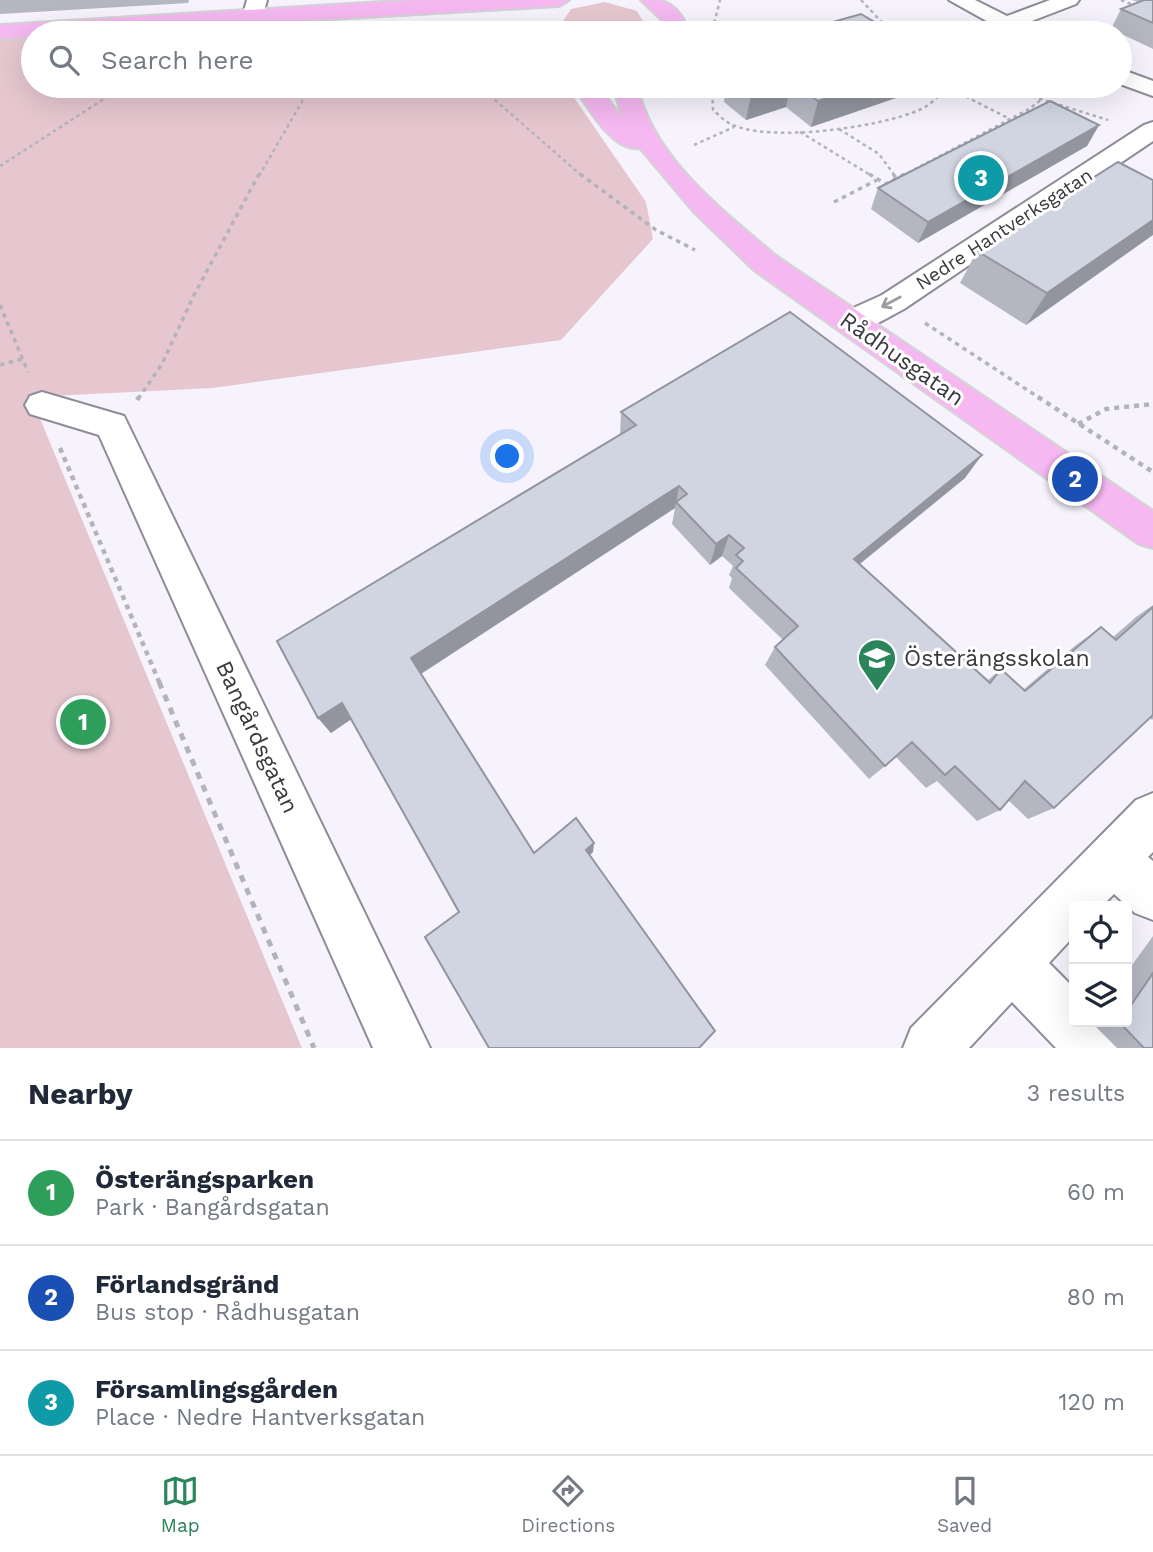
<!DOCTYPE html>
<meta charset="utf-8">
<style>
body{margin:0;font-family:"Work Sans",sans-serif;background:#f6f6f7;color:#1f2937}
.controls{position:absolute;right:21px;bottom:21px;display:grid;overflow:hidden;border-radius:7px;box-shadow:0 7px 28px #0002}
.controls button{width:63px;height:63px;display:grid;place-items:center;padding:0;border:0;border-bottom:2px solid #e0e1e3;background:#fff;color:#1f2937;font:35px sans-serif}
.you{position:absolute;left:508px;top:457px;width:24px;height:24px;margin:-18px;border:5px solid #fff;border-radius:50%;background:#1a73e8;box-shadow:0 0 0 10px #1a73e833}
.badge{display:grid;place-items:center;width:46px;height:46px;border-radius:50%;background:#2b855b;color:#fff;font-size:23px;font-weight:700}
.pin{position:absolute;translate:-50% -50%;border:4px solid #fff;box-shadow:0 2px 7px #0006}
.list{margin:0;padding:0;list-style:none}
h2{display:flex;justify-content:space-between;align-items:center;height:91px;margin:0;padding:0 28px;font-size:30px}
h2 small{font-size:23px;font-weight:400;color:#747a83}
.list li{display:grid;grid-template-columns:46px 1fr auto;gap:21px;align-items:center;box-sizing:border-box;height:105px;padding:0 28px;border-top:2px solid #e0e1e3}
.list b{display:block;font-size:26px;white-space:nowrap}
.list p{margin:0;font-size:23px;white-space:nowrap;color:#747a83}
.list em{font-size:23px;font-style:normal;color:#747a83}
.icon{flex:none;width:38px;height:38px;fill:none;stroke:currentColor;stroke-width:2;stroke-linecap:round;stroke-linejoin:round}
.map{position:relative;flex:none;width:1153px;height:1048px;overflow:hidden}
.search{position:absolute;background:#fff;box-shadow:0 7px 28px #0002;left:21px;right:21px;top:21px;height:77px;display:flex;align-items:center;gap:18px;box-sizing:border-box;padding:0 24px;border-radius:38px;color:#747a83;font-size:26px}
.sheet{height:406px;background:#fff}
nav{display:flex;justify-content:space-around;align-items:center;box-sizing:border-box;height:98px;border-top:2px solid #e0e1e3;background:#fff;font-size:19px;color:#747a83}
nav a{display:grid;justify-items:center;gap:4px}
nav .on{color:#2b855b}
.map>svg:first-child{display:block}
.green{fill:#e6c7d0}
.lines{fill:none;stroke-linecap:round;stroke-linejoin:round}
.minor-casing{stroke:#8f8b97;stroke-width:4}
.major-casing{stroke:#d4d3d5;stroke-width:4}
.path-far3{stroke:#b4b2ba;stroke-width:2.5;stroke-dasharray:3.5 3.5;stroke-linecap:butt}
.path-far2{stroke:#b4b2ba;stroke-width:3.5;stroke-dasharray:4.5 4.5;stroke-linecap:butt}
.path-far1{stroke:#b4b2ba;stroke-width:4.5;stroke-dasharray:5 5;stroke-linecap:butt}
.path{stroke:#b4b2ba;stroke-width:5;stroke-dasharray:7 7;stroke-linecap:butt}
.minor{fill:#fff;fill-rule:evenodd}
.major{fill:#f5b8f1;fill-rule:evenodd}
.wall{fill:#b4b7c2}
.shaded-wall{fill:#92959e}
.building{fill:#d1d5e2;stroke:#92959e;stroke-width:2}
.oneway{stroke:#9c9c9e}
.labels{text-anchor:middle;dominant-baseline:central;stroke-width:6;stroke-linejoin:round;paint-order:stroke}
.far-street-label{font-size:19px;fill:#3a393e;stroke:#fff}
.street-label{font-size:23px;fill:#3a393e;stroke:#fff}
.poi-label{font-size:23px;fill:#3a393e;stroke:#fff;text-anchor:start}
</style>
<div class="map">
<svg width="1153" height="1048" viewBox="0 0 1153 1048">
<rect width="100%" height="100%" fill="#f6f3fd"/>
<path class="green" d="M605,2l32,9 7,12 -10,10c-20,0 -62,9 -71,-12l8,-12z
M425,23l66,4 25,6h-383l188,-9z
M33,38v48h533l80,116 7,37 -92,101 -348,48 -182,9 271,651h-302v-1008z"/>
<g class="lines">
<g class="minor-casing">
<path id="minor" d="M247,0h20l-6,23 -8,1 -11,-6z
M949,0h26l32,16 43,-16h29l-3,4 -52,20 12,9h-28z
M1120,69l33,12v15l-33,-12z
M1153,122v19l-249,168c-20,10 -42,27 -64,21l-5,-8 5,-8 42,-19 262,-170z
M42,392l82,24 306,632h-57l-274,-613 -69,-21 -5,-9 5,-9z
M1153,793v59l-5,5 5,4v59l-18,-7 -21,-19 -12,12h-28v30l-25,27 25,25v34h34l7,6 8,20h-67l-44,-46 -43,46h-66l8,-20 225,-228z"/>
</g>
<g class="major-casing">
<path id="major" d="M415,0h154l-10,6 -468,27h-58v4l-33,2v-14z
M641,0c21,0 31,0 43,20l-3,13h-22l3,-13z
M574,86h24l25,33 -10,-33h24c16,72 85,124 139,170l377,255v37l-14,-4 -385,-274 -60,-58 -54,-64c-28,4 -53,-42 -66,-62z"/>
</g>
<path class="path-far3" d="M861,0l31,33
M1121,0l15,6
M709,28l6,-8 5,-20
M479,86l103,90
M712,86l1,24c5,4 10,10 16,13 37,21 152,4 190,-13 12,-5 21,-15 29,-24
M999,86l109,34
M947,87l63,32
M665,97l45,-3
M839,129l40,25 16,22
M800,132l72,44
M694,145l40,-18
M0,166l124,-80
M259,176l52,-90
M902,176l127,-67 13,-10"/>
<path class="path-far2" d="M580,174l76,56 39,20
M869,174l17,10 19,-10
M893,174l4,5
M834,202l43,-22
M0,305l28,67
M925,323l116,76
M0,365l22,-6
M138,399l24,-35 31,-67 66,-123"/>
<path class="path-far1" d="M1038,397l115,75
M137,400l2,-3
M1078,424l28,-15 47,-5
M60,448l100,236"/>
<path class="path" d="M159,682l155,366"/>
<use href="#minor" class="minor"/>
<use href="#major" class="major"/>
</g>
<path class="wall" d="M0,0h189l-1,3 -188,11z
M1132,0h21v49l-42,-20 10,-20 17,-7z
M726,86h202v1l-117,40 -25,-20 -40,13 -22,-18z
M1099,125l-12,21 -169,97 -47,-34 7,-21z
M1153,180l-127,145 -66,-42 17,-32z
M621,412l344,66 -105,86 128,116 13,-11 23,20 52,-44 25,-18 12,10 23,-20 17,-12v114l-1,1 -2,-2 -96,90 -26,11 -20,-19 -8,10 -23,11 -40,-40 -11,7 -30,-31 -27,22 -104,-114 10,-18 8,-7 -54,-52 3,-10 -3,-3 4,-9 -11,-10 -12,9 -38,-41 3,-16 -254,166 113,179 59,-1 -134,60 -108,-193 -20,14 -13,-15 302,-283z
M1153,936v112h-36l-26,-26h36v-50z"/>
<path class="shaded-wall" d="M779,86h12l-5,21 -40,13 5,-26z
M865,86h63v1l-117,40 7,-26z
M1099,125l-12,21 -169,97 10,-21z
M1153,220v15l-127,90 21,-32z
M982,455l-17,23 -124,101 13,-20z
M679,486l-4,22 -256,167 -8,-17z
M729,535l-7,21 -12,9 6,-21z
M342,703l11,15 -22,15 -13,-15z
M594,843l-1,9 -7,7v-9z"/>
<path class="building" d="M1144,0h9v23l-32,-14z
M861,14l24,14 23,-6 19,11h-133z
M740,86h39l-28,8z
M797,86h68l-47,15z
M1050,101l49,24 -171,97 -50,-34z
M1118,162l35,18v40l-106,73 -70,-42z
M790,312l192,143 -128,104 136,124 11,-14 24,22 76,-64 15,13 37,-33v108l-99,93 -29,-27 -25,29 -45,-44 -10,9 -33,-33 -27,24 -110,-119 23,-21 -62,-58 7,-7 -7,-6 8,-7 -15,-13 -13,9 -40,-42 11,-8 -8,-8 -268,172 123,195 42,-35 18,25 -8,7 129,181 -16,17h-210l-64,-111 34,-25 -117,-209 -24,15 -41,-77 359,-216 -15,-13z
M1153,973v75h-9l-25,-26h8v-11z"/>
<defs><path id="oneway-shaft" d="M-6 0H5M1.5-3L5.5 0L1.5 3" fill="none" stroke-width="1.6" stroke-linecap="round" stroke-linejoin="round" transform="scale(1.75)"/></defs>
<use class="oneway" href="#oneway-shaft" transform="translate(891 302) rotate(152)"/>
<defs>
<g id="school-pin" transform="scale(2.0125)"><path d="M0 17L-7.5 6A9.5 9.5 0 1 1 7.5 6Z" fill="#2b855b" stroke="#fff"/><path d="M0-5L7-2L0 1L-7-2ZM-4 1L0 2.5L4 1V4Q0 6-4 4Z" fill="#fff"/></g>
</defs>
<g fill-rule="evenodd">
<use href="#school-pin" x="877" y="658"/>
</g>
<g class="labels">
<g class="far-street-label">
<text transform="translate(1004 229) rotate(-33)">Nedre Hantverksgatan</text>
</g>
<g class="street-label">
<text transform="translate(902 359) rotate(35)">Rådhusgatan</text>
<text transform="translate(257 737) rotate(65)">Bangårdsgatan</text>
</g>
<g class="poi-label">
<text x="904" y="658">Österängsskolan</text>
</g>
</g>
</svg>
<div class="controls">
<button><svg class="icon" aria-label="locate" viewBox="0 0 24 24"><circle cx="12" cy="12" r="6"/><path d="M12 2v4M12 18v4M2 12h4M18 12h4"/></svg></button>
<button><svg class="icon" aria-label="layers" viewBox="0 0 24 24"><path d="M12 4l9 5-9 5-9-5zM3 14l9 5 9-5"/></svg></button>
</div>
<div class="you"></div>
<div class="pin badge" style="left:83px;top:722px;background:#2e9e5b">1</div>
<div class="pin badge" style="left:1075px;top:479px;background:#1a4fb4">2</div>
<div class="pin badge" style="left:981px;top:178px;background:#0f9aa8">3</div>
<div class="search"><svg class="icon" aria-label="search" viewBox="0 0 24 24"><circle cx="10" cy="10" r="6"/><path d="M15 15l6 6"/></svg>Search here</div>
</div>
<section class="sheet">
<h2>Nearby<small>3 results</small></h2>
<ul class="list">
<li><span class="badge" style="background:#2e9e5b">1</span><div><b>Österängsparken</b><p>Park · Bangårdsgatan</p></div><em>60 m</em></li>
<li><span class="badge" style="background:#1a4fb4">2</span><div><b>Förlandsgränd</b><p>Bus stop · Rådhusgatan</p></div><em>80 m</em></li>
<li><span class="badge" style="background:#0f9aa8">3</span><div><b>Församlingsgården</b><p>Place · Nedre Hantverksgatan</p></div><em>120 m</em></li>
</ul>
</section>
<nav>
<a class="on"><svg class="icon" aria-label="map" viewBox="0 0 24 24"><path d="M3 6l6-2 6 2 6-2v14l-6 2-6-2-6 2zM9 4v14M15 6v14"/></svg>Map</a>
<a><svg class="icon" aria-label="directions" viewBox="0 0 24 24"><path d="M12 3l9 9-9 9-9-9zM9 14v-3h6M13 9l2 2-2 2"/></svg>Directions</a>
<a><svg class="icon" aria-label="saved" viewBox="0 0 24 24"><path d="M7 4h10v16l-5-4-5 4z"/></svg>Saved</a>
</nav>
